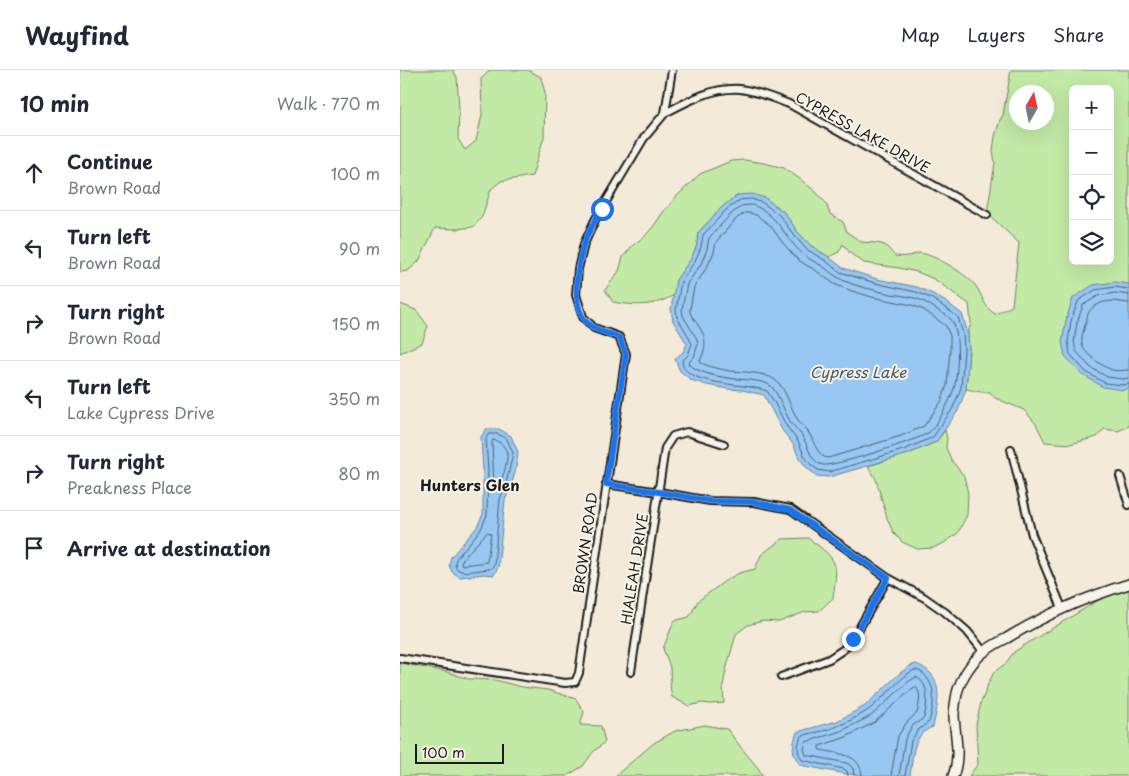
<!DOCTYPE html>
<meta charset="utf-8">
<style>
body{margin:0;font-family:"Playpen Sans",sans-serif;background:#f2f2f3;color:#1f2937}
.controls{position:absolute;right:15px;top:15px;display:grid;overflow:hidden;border-radius:8px;box-shadow:0 5px 20px #0002}
.controls button{width:45px;height:45px;display:grid;place-items:center;padding:0;border:0;border-bottom:1px solid #e0e1e3;background:#fff;color:#1f2937;font:25px sans-serif}
.compass{position:absolute;left:609px;top:15px;width:45px;height:45px;border-radius:50%;background:#fff;box-shadow:0 5px 20px #0002;rotate:9deg}
.scale{position:absolute;left:15px;bottom:12px;width:89px;box-sizing:border-box;padding-left:5px;border:2px solid #1c1c1c;border-top:0;font-size:14px;line-height:18px;white-space:nowrap;color:#1c1c1c;-webkit-text-stroke:4px #f7f3e8;paint-order:stroke}
.stop{position:absolute;width:15px;height:15px;margin:-11px;border:4px solid #1a73e8;border-radius:50%;background:#fff}
.stop.end{background:#1a73e8;border-color:#fff;box-shadow:0 1px 5px #0008}
.list{margin:0;padding:0;list-style:none}
h2{display:flex;justify-content:space-between;align-items:center;height:65px;margin:0;padding:0 20px;font-size:21px}
h2 small{font-size:16px;font-weight:400;color:#747a83}
.list li{display:grid;grid-template-columns:32px 1fr auto;gap:15px;align-items:center;box-sizing:border-box;height:75px;padding:0 20px;border-top:1px solid #e0e1e3}
.list b{display:block;font-size:19px;white-space:nowrap}
.list p{margin:0;font-size:16px;white-space:nowrap;color:#747a83}
.list em{font-size:16px;font-style:normal;color:#747a83}
.icon{flex:none;width:28px;height:28px;fill:none;stroke:currentColor;stroke-width:2;stroke-linecap:round;stroke-linejoin:round}
.map{position:relative;flex:none;width:729px;height:706px;overflow:hidden}
header{display:flex;align-items:center;gap:30px;box-sizing:border-box;height:70px;padding:0 25px;background:#fff;border-bottom:1px solid #e0e1e3}
header strong{font-size:24px}
nav{display:flex;gap:28px;margin-inline-start:auto;font-size:18px}
main{display:flex}
aside{flex:1;background:#fff}
.map>svg:first-child{display:block}
.green{fill:#c2eaa6;stroke:#6f8361;fill-rule:evenodd}
.water{fill:#97c7f2;stroke:#66839c}
.lines{fill:none;stroke-linecap:round;stroke-linejoin:round}
.shore{stroke:#4d6072;stroke-width:1}
.street-casing{stroke:#1c1c1c;stroke-width:10}
.secondary-casing{stroke:#1c1c1c;stroke-width:12}
.street{stroke:#f7f3e8;stroke-width:6}
.secondary{stroke:#f7f3e8;stroke-width:9}
.route{stroke:#1a73e8;stroke-width:6}
.labels{text-anchor:middle;dominant-baseline:central;stroke-width:4;stroke-linejoin:round;paint-order:stroke}
.street-label{font-size:14px;fill:#1c1c1c;stroke:#f7f3e8}
.water-label{font-size:15px;font-style:italic;fill:#475867;stroke:#f7f3e8}
.neighbourhood-label{font-size:15px;font-weight:bold;fill:#1c1c1c;stroke:#f7f3e8}
</style>
<header>
<strong>Wayfind</strong>
<nav><a>Map</a><a>Layers</a><a>Share</a></nav>
</header>
<main>
<aside>
<h2>10 min<small>Walk · 770 m</small></h2>
<ul class="list">
<li><svg class="icon" aria-label="ahead" viewBox="0 0 24 24"><path d="M12 20V5M6 11l6-6 6 6"/></svg><div><b>Continue</b><p>Brown Road</p></div><em>100 m</em></li>
<li><svg class="icon" aria-label="left" viewBox="0 0 24 24"><path d="M17 20v-9H6M10 6l-5 5 5 5"/></svg><div><b>Turn left</b><p>Brown Road</p></div><em>90 m</em></li>
<li><svg class="icon" aria-label="right" viewBox="0 0 24 24"><path d="M7 20v-9h11M14 6l5 5-5 5"/></svg><div><b>Turn right</b><p>Brown Road</p></div><em>150 m</em></li>
<li><svg class="icon" aria-label="left" viewBox="0 0 24 24"><path d="M17 20v-9H6M10 6l-5 5 5 5"/></svg><div><b>Turn left</b><p>Lake Cypress Drive</p></div><em>350 m</em></li>
<li><svg class="icon" aria-label="right" viewBox="0 0 24 24"><path d="M7 20v-9h11M14 6l5 5-5 5"/></svg><div><b>Turn right</b><p>Preakness Place</p></div><em>80 m</em></li>
<li><svg class="icon" aria-label="arrive" viewBox="0 0 24 24"><path d="M6 21V4h12l-3 4 3 4H6"/></svg><div><b>Arrive at destination</b></div></li>
</ul>
</aside>
<div class="map">
<svg width="729" height="706" viewBox="0 0 729 706">
<rect width="100%" height="100%" fill="#f4ead9"/>
<filter id="ink" filterUnits="userSpaceOnUse"><feTurbulence type="fractalNoise" baseFrequency=".02" numOctaves="2"/><feDisplacementMap in="SourceGraphic" scale="10" xChannelSelector="R" yChannelSelector="G"/><feConvolveMatrix kernelMatrix="1 2 1 2 8 2 1 2 1" color-interpolation-filters="sRGB"/></filter>
<g filter="url(#ink)">
<path class="green" d="M0,0h53l4,7 2,32 -1,30 7,11 11,-9 6,-26 -1,-36 9,-9h38l13,7 4,16 -1,44 -12,39 -31,5 -10,8 -9,28 -9,10 -17,2 -21,-1 -16,33 -11,10 -8,1z
M611,0h118v356l-11,5 -14,-2 -7,8 -27,7 -25,-2 -9,-18 -12,-14 -29,-12 -5,-6h-9l-15,-3 3,-39 -1,-17 3,-10 -2,-19 -35,-25 -17,-7 -18,-4 -35,-5 -14,-10 -7,-9 -4,8 -10,5 -19,-12 -13,-14 -13,-19 -19,-14 -42,8 -25,27 -1,12 -6,14 -15,21 -2,15c-20,12 -39,11 -61,7l-8,-12 14,-19 4,-14 10,-12 11,-8 9,-10 11,-16 12,-14 24,-23 31,-13 13,-1 20,3 20,5 16,11 16,13 10,11 4,11 13,8 4,10 14,10 16,1 8,2 10,11c4,0 8,1 12,0 4,0 8,-2 11,-3 15,0 48,21 57,32 8,10 8,22 20,29l17,-8 7,-63 -32,-30 8,-50 -2,-12 2,-15 5,-16 3,-5zM673,19h37v172h-37zM616,22h30v30h-30z
M0,234l16,6 12,16 -6,17 -22,10z
M545,360l2,8 -1,10 6,13 12,15 4,18 -1,21 -9,18 -14,10 -11,5 -16,1 -15,-7 -9,-10 -6,-14 -11,-39 -8,-13 40,-12 28,-12z
M408,468c9,7 24,16 27,28 2,8 -1,23 -2,32l-14,13 -14,1 -26,10 -16,-1 -15,4 -12,9 -10,36 -3,16 1,17 -14,1 -8,-1 -13,3 -17,-9c-3,-12 -1,-18 -2,-29 -2,-7 -4,-12 -7,-19l11,-28 15,-4 9,-16 27,-20 14,-8 16,-4 6,-14 21,-16z
M729,518v188h-160l9,-12 -2,-39 5,-23 4,-9 3,-9 6,-12 11,-8 9,-12 14,-9 84,-51z
M0,593l47,9 22,7 26,1 27,7 26,3 28,9 8,13 -4,13 21,1 4,16 -12,10 -10,14 -16,10h-167z
M305,655l22,4 16,21 15,18 5,8h-148l39,-33 21,-12z"/>
<path class="water" d="M352,124l13,4 19,14 13,19 13,14 19,12 14,11 34,11 40,8 16,7 16,10 13,10 6,19 1,17 -3,39 -8,22 -22,31 -28,12 -79,23 -12,-1 -9,-7 -9,-11 -6,-14 -11,-14 -18,-35 -22,-5 -14,-1 -21,-4 -16,-5 -11,-9 -5,-12 8,-7 4,-8 -14,-23 -2,-12 5,-29 15,-21 6,-14 1,-12 25,-27 15,-11z
M715,212l14,2v104l-6,2 -20,-3 -20,-12 -18,-19 -3,-14 4,-22 7,-22 20,-13z
M86,359h13l12,7 7,16 -2,17 -5,17 -6,14 -7,67 -4,8 -10,-1 -24,3 -8,-5 -3,-7 2,-8 26,-30 6,-13v-43l-2,-34z
M516,594c4,2 8,3 11,6 17,13 10,39 6,57 -21,7 -20,30 -23,49h-37l-27,-2 -46,-9c-9,-13 -8,-18 -3,-33l40,-11 28,-15 35,-33 10,-7z"/>
<g class="lines">
<path class="shore" d="M352,129l11,4 17,13 13,18 13,15 20,12 14,11 35,11 41,9 15,6 27,19 5,17 1,16 -3,38 -8,20 -20,29 -27,12 -40,12 -37,11 -11,-2 -7,-5 -7,-10 -6,-14 -11,-14 -14,-27 -6,-9c-21,-8 -70,-5 -83,-23 -1,-2 -2,-6 -2,-7l6,-6 4,-11 -7,-14 -7,-11 -2,-9 5,-28 14,-21 6,-14 2,-12 23,-25 14,-10z
M352,135c27,9 31,32 51,49 5,5 13,8 19,12 5,3 10,8 15,11 14,9 38,13 54,17 8,1 15,2 23,4 9,2 18,8 26,14 4,2 10,5 12,9 8,10 6,54 2,67 -3,11 -17,39 -26,45 -10,7 -95,34 -105,32 -11,-2 -15,-17 -19,-26 -3,-6 -8,-10 -12,-15 -8,-11 -11,-26 -20,-37 -8,-8 -32,-7 -44,-9 -13,-2 -28,-5 -38,-13l-1,-3 5,-5 4,-13 -1,-5 -14,-23 -1,-7 5,-25 14,-20 6,-15 2,-11 22,-24 11,-8z
M345,143h5l6,2 14,10 12,17 16,18 20,12 16,12 18,7 20,6 40,8 12,5 22,16 4,10v14l-3,35 -6,17 -17,24 -23,10 -73,22 -4,-1c-8,-6 -9,-13 -14,-22 -3,-6 -8,-10 -12,-15 -8,-12 -11,-31 -23,-40 -10,-8 -32,-8 -45,-9 -10,-2 -20,-4 -29,-8l-1,-2c11,-23 2,-29 -10,-48v-4l4,-22 13,-20 7,-15 2,-10 19,-22z
M729,219l-14,-2 -20,3 -17,11 -7,20 -3,21 2,12 16,18 19,11 17,2 7,-1
M729,225l-14,-2 -17,3 -15,9 -6,18 -3,19 2,9 14,16 17,10 15,2 7,-1
M729,233c-10,-1 -20,-4 -30,1 -10,5 -11,8 -13,18 -2,6 -5,15 -4,22 1,9 20,22 28,25 6,3 13,1 19,1
M89,364h9l9,5 6,14 -7,31 -6,15 -6,66 -4,4c-11,0 -40,10 -34,-10l25,-30 6,-14 1,-44 -2,-32z
M93,370c7,1 12,6 14,13 1,8 -5,30 -10,35l-3,-3 -2,-42z
M88,462l3,2 -4,28 -25,3 -1,-3 6,-8z
M448,706l-1,-5 -3,-2 -42,-9c-5,-8 -5,-14 -1,-23 7,-4 14,-4 22,-6 15,-4 29,-11 42,-19 12,-6 41,-41 50,-42 4,0 10,4 12,8 10,13 6,29 2,44l-11,8 -7,11 -6,35
M454,706l-1,-8 -6,-5 -41,-8 -2,-6 2,-7 35,-11 30,-15 37,-34 8,-5c15,7 11,28 8,41l-12,8 -7,13 -6,37
M462,706c-1,-23 -24,-22 -41,-26l-2,-1v-3l25,-8 31,-16 38,-34 3,-1c6,7 3,17 1,26l-10,9 -9,14 -7,40"/>
<g class="street-casing">
<path id="street" d="M265,43c23,-12 48,-26 75,-24 17,2 33,9 49,15l198,111
M611,379l21,86 30,73
M720,406l9,29
M206,414l53,8 51,9 44,1 36,7 98,69 37,20 20,14 22,19 17,21
M0,588l165,25 10,-1 4,-9 47,-319 -7,-17 -25,-9 -11,-11 -7,-22 2,-26 6,-25 11,-24 49,-82 21,-25 7,-43
M231,602l34,-224 8,-12 14,-4 37,12
M381,607l48,-18 15,-10 9,-10 35,-61"/>
</g>
<g class="secondary-casing">
<path id="secondary" d="M553,706c8,-20 2,-40 1,-60 0,-7 2,-16 3,-23 4,-15 15,-32 27,-41 7,-6 15,-10 23,-14 38,-23 79,-41 122,-54"/>
</g>
<use href="#street" class="street"/>
<use href="#secondary" class="secondary"/>
</g>
</g>
<g class="lines" filter="url(#ink)">
<path class="route" d="M202,139c-7,11 -14,23 -18,35 -6,20 -12,53 -2,72 7,13 24,17 37,21l7,17 -20,130 53,8 51,9 44,1 36,8 98,68 -35,61"/>
</g>
<g class="labels">
<g class="street-label">
<text transform="translate(463 62) rotate(29)">CYPRESS LAKE DRIVE</text>
<text transform="translate(185 473) rotate(-82)">BROWN ROAD</text>
<text transform="translate(234 499) rotate(-81)">HIALEAH DRIVE</text>
</g>
<g class="water-label">
<text x="458" y="301">Cypress Lake</text>
</g>
<g class="neighbourhood-label">
<text x="70" y="414">Hunters Glen</text>
</g>
</g>
</svg>
<div class="controls">
<button>+</button>
<button>−</button>
<button><svg class="icon" aria-label="locate" viewBox="0 0 24 24"><circle cx="12" cy="12" r="6"/><path d="M12 2v4M12 18v4M2 12h4M18 12h4"/></svg></button>
<button><svg class="icon" aria-label="layers" viewBox="0 0 24 24"><path d="M12 4l9 5-9 5-9-5zM3 14l9 5 9-5"/></svg></button>
</div>
<svg class="compass" viewBox="-18 -18 36 36"><path d="M0-13l5 13h-10z" fill="#e53935"/><path d="M0 13l5-13h-10z" fill="#747a83"/></svg>
<div class="scale">100 m</div>
<div class="stop" style="left:202px;top:139px"></div>
<div class="stop end" style="left:453px;top:569px"></div>
</div>
</main>
